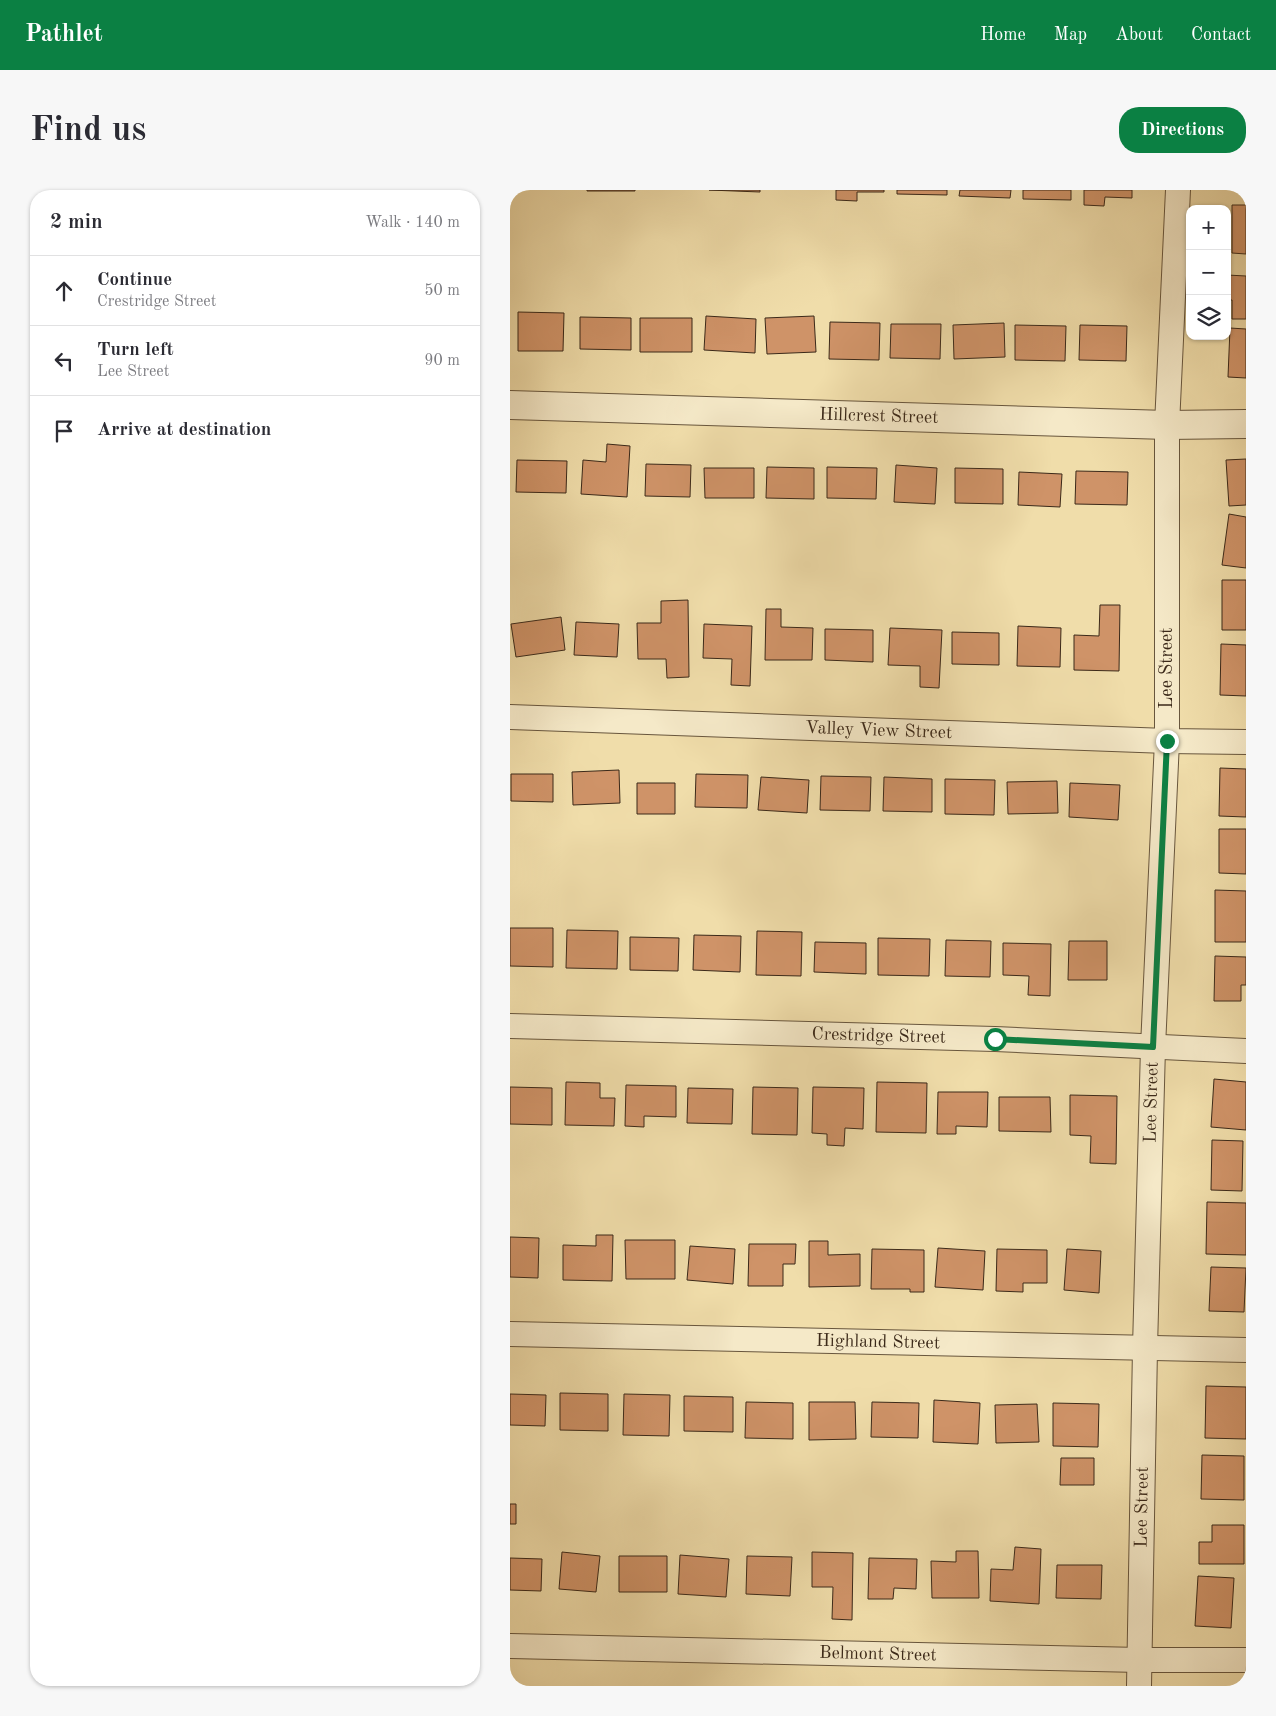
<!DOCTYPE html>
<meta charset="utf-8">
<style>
body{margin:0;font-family:"Old Standard TT",serif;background:#f7f7f7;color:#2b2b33}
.controls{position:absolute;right:15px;top:15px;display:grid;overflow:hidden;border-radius:10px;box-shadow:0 1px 4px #0004}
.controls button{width:45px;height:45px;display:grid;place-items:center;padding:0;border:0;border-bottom:1px solid #e1e1e2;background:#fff;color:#2b2b33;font:25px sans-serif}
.stop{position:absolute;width:15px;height:15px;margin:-11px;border:4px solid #0b8043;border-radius:50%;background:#fff}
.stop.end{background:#0b8043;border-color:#fff;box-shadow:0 1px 5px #0008}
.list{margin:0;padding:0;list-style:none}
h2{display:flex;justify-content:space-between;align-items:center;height:65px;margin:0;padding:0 20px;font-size:21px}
h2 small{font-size:16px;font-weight:400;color:#7c7c81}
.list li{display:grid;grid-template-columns:32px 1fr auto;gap:15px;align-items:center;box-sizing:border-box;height:70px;padding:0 20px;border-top:1px solid #e1e1e2}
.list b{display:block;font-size:19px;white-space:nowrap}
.list p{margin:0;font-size:16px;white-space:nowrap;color:#7c7c81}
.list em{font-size:16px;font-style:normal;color:#7c7c81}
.icon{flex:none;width:28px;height:28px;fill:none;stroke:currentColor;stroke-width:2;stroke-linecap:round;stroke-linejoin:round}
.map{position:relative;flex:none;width:736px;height:1496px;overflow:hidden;border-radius:20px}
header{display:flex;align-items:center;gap:30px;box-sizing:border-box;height:70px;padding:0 25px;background:#0b8043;color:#fff}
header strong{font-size:24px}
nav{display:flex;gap:28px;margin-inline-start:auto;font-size:18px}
.intro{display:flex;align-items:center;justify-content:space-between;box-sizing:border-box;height:120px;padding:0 30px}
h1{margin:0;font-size:35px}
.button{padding:12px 22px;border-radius:20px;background:#0b8043;color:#fff;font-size:18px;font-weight:700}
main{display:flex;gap:30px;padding:0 30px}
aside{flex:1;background:#fff;border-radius:20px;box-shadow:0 1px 4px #0004}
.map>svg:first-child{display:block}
.building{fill:#cf9368;stroke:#3b2919}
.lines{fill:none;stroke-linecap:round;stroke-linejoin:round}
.minor-casing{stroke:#68563d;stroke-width:26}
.tertiary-casing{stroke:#68563d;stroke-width:30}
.minor{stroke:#f5e9c8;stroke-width:24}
.tertiary{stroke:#f5e9c8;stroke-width:28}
.route{stroke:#0b8043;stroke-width:6}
.labels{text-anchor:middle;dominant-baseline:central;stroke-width:4.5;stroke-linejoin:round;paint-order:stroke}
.street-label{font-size:18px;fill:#3b2919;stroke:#f5e9c8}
</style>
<header>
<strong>Pathlet</strong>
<nav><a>Home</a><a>Map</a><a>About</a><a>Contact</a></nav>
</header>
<div class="intro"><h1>Find us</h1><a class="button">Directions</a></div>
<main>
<aside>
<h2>2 min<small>Walk · 140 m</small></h2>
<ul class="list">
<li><svg class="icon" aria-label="ahead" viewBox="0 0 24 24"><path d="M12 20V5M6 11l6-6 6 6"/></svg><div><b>Continue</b><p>Crestridge Street</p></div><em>50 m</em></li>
<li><svg class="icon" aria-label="left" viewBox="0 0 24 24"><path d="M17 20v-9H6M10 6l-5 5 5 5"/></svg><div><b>Turn left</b><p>Lee Street</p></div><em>90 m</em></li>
<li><svg class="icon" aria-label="arrive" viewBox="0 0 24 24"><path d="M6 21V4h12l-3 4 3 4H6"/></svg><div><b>Arrive at destination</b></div></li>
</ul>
</aside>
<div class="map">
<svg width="736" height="1496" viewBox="0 0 736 1496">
<rect width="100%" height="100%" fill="#f0ddaa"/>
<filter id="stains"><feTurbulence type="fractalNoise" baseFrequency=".004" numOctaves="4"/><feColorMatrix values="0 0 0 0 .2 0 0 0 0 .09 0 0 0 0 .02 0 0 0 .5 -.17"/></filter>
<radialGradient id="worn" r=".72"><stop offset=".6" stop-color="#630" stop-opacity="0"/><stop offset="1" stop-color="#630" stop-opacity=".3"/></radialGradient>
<path class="building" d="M77,0h48v1h-48z
M199,0h51v2z
M326,0h48v2h-27v9l-21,-1z
M387,0h50v5l-50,-1z
M450,0h51l-1,8 -51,-2z
M513,0h48v10l-48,-1z
M574,0h48v8l-27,-1 -1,9 -20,-1z
M722,15h14v49l-14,-1z
M717,85l19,1v43h-14v-19h-5z
M8,122l46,1 -1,38h-45z
M196,126l50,3 -1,34 -51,-3z
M304,126l2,36 -49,2 -2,-36z
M70,127l51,1v32l-51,-1z
M130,128h52v34h-52z
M320,132l50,1 -1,37 -50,-1z
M494,133l1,34 -51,2 -1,-34z
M381,134h50l-1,35 -50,-1z
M505,135l51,1 -1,35 -50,-1z
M570,135l47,1 -1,35 -47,-1z
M720,138l16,1v49l-18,-1z
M97,254l23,2 -3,51 -46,-3 2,-34 23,2z
M736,269v46l-17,1 -3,-46z
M7,270l50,1 -1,32 -50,-1z
M136,274l45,1 -1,32 -45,-1z
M386,275l41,3 -2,36 -41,-2z
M257,277l47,1v31l-48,-1z
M317,277l50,1 -1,31 -49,-1z
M194,278h50v30h-49z
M445,278l48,1v35l-48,-1z
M566,281l52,1 -1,33 -52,-1z
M509,282l43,2 -2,33 -42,-2z
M719,324l17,3v51l-24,-3z
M712,390h24v50h-24z
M178,410l1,77 -22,1 -1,-19h-28l-1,-36h24v-22z
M590,415h20l-1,66 -45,-1v-35l25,1z
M256,419h15v18l32,1 -1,32h-47z
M51,427l4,33 -49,7 -5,-33z
M66,432l43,2 -2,33 -43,-2z
M194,434l48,2 -2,60 -19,-1 1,-26 -29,-1z
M508,436l43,2 -1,39 -43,-1z
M380,438l52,2 -3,58 -19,-1v-21l-32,-1z
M315,439l48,1v32l-48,-2z
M442,442l47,1v32l-47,-1z
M711,454l25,1v51l-26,-1z
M710,578l26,1v48l-27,-1z
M109,580l1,33 -47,2 -1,-33z
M1,584h42v28l-42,-1z
M186,584l52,1 -1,33 -52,-1z
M311,586l50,1 -1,34 -50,-1z
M251,587l48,3 -2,33 -49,-3z
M374,587l48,2v33l-49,-1z
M435,589l50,1 -1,35 -49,-1z
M547,591l1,32 -50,1 -1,-32z
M127,593h38v31h-38z
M560,593l50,2 -2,35 -49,-3z
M709,639h27v45l-27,-1z
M705,700l31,1v51h-31z
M0,738h43v39l-43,-1z
M57,740l51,1 -1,38 -51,-1z
M247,741l45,1 -1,44 -45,-1z
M184,745l47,1 -1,36 -47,-2z
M120,747l49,1 -1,33 -48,-1z
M368,748l52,1 -1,37 -51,-1z
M436,750l45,1 -1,36 -45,-1z
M559,751h38v39h-39z
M305,752l51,1v31l-52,-2z
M493,753l48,1 -1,52 -22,-1 1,-19 -26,-1z
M705,766l31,1v28h-5v16h-27z
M704,889l32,3v48l-35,-3z
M56,892l34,1v15h15l-1,28 -49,-1z
M367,892l50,1 -1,50 -50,-1z
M116,895l50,1v31l-32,-1v11l-19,-1z
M0,897l42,1v37l-42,-1z
M243,897l45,1 -1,47 -45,-1z
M303,897l51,1 -1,41 -18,-1 -1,18 -17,-1v-11l-15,-1z
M178,898l45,1 -1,35 -45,-1z
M428,902h50l-1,35 -31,-1v8h-19z
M560,905l47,1 -1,68 -26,-1 1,-27 -21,-1z
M489,907h51l1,35 -52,-1z
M702,950l31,1 -1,50 -31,-1z
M697,1012l39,1v52l-40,-1z
M86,1045h17l-1,46 -49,-1v-35l33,1z
M0,1047l29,1 -1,40 -28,-1z
M115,1050h50v39h-49z
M299,1051h19v14l32,-1v32l-51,1z
M239,1054h47l-1,20h-12v22h-35z
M180,1056l45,3 -2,35 -46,-4z
M428,1058l47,3 -2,39 -48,-3z
M362,1059l52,1v42h-14v-3h-39z
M487,1059l50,1v33h-24v9l-27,-1z
M557,1059l34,2 -2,42 -35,-3z
M701,1077l35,1 -2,44 -35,-1z
M696,1196l40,1v52l-41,-1z
M50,1203l48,1v37l-48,-1z
M0,1204l36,1 -1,31 -35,-1z
M114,1204l46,1 -1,41 -46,-1z
M174,1206l49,1v35l-49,-1z
M424,1210l46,3 -2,41 -45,-2z
M236,1212l47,1v36l-48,-1z
M299,1212h46l1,37 -47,1z
M362,1212l47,1 -1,35 -47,-1z
M543,1213l46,1 -1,43 -45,-1z
M527,1214l2,38 -43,1 -1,-38z
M692,1265l42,1v44l-43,-1z
M551,1268h33v27h-34z
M0,1314h6v20h-6z
M702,1335h32v39h-45v-22h13z
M505,1357l26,2 -2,55 -49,-3 1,-32 22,1z
M446,1361h22l1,47h-47l-1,-37 25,1z
M52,1362l38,4 -4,36 -37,-3z
M302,1362l41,1 -1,67 -20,-1 1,-32h-21z
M170,1365l49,4 -3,38 -48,-3z
M109,1366h48v36h-48z
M237,1366l45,1 -2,39 -44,-2z
M0,1368l32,1 -1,32 -31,-1z
M359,1368l48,1 -1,30 -22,-1 -1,11h-25z
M547,1375h45l-1,34 -45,-1z
M688,1386l36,2 -3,50 -36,-2z"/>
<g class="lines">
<g class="minor-casing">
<g id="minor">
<path id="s1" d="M0,527l657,24 79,1"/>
<path id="s2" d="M0,836l485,13 251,12"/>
<path id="s3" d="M0,1144l736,16"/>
<path id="s4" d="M0,1456l630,14h106"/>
<path id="s5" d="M629,1496l6,-338 8,-301 14,-306v-316l11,-235"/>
</g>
</g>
<g class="tertiary-casing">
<g id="tertiary">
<path id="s6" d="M0,215l657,20 79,-1"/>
</g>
</g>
<use href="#minor" class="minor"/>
<use href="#tertiary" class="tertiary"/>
</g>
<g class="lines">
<path class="route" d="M485,849l158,8 14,-306"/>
</g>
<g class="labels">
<g class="street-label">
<text stroke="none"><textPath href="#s6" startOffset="369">Hillcrest Street</textPath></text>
<text transform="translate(657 478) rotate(-90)">Lee Street</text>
<text stroke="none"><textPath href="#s1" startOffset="369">Valley View Street</textPath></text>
<text stroke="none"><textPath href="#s2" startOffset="369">Crestridge Street</textPath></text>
<text stroke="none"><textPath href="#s5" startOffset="584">Lee Street</textPath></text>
<text stroke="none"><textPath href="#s3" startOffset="368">Highland Street</textPath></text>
<text stroke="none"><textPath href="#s5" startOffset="179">Lee Street</textPath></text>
<text stroke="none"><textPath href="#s4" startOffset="368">Belmont Street</textPath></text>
</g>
</g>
<rect width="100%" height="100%" filter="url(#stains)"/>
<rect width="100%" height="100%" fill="url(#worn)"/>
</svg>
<div class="controls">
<button>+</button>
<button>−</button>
<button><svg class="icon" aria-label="layers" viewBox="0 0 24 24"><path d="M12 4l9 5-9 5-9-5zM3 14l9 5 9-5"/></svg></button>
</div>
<div class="stop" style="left:485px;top:849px"></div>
<div class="stop end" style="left:657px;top:551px"></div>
</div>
</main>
